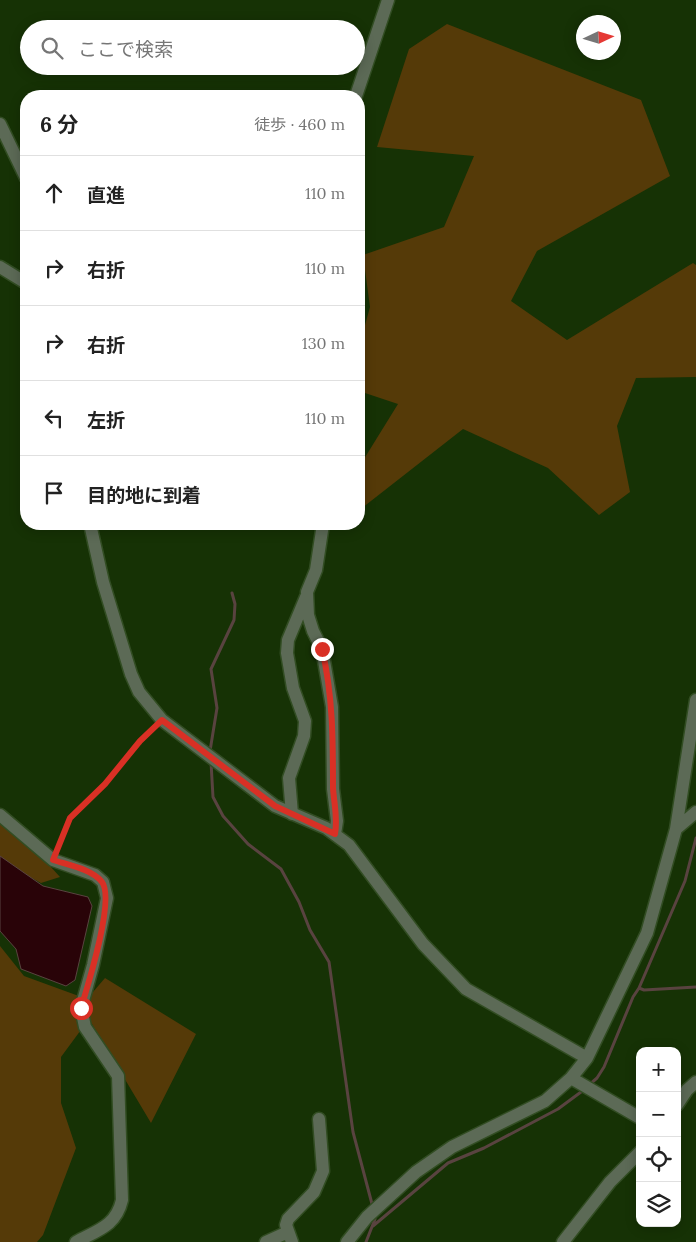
<!DOCTYPE html>
<html lang="ja">
<meta charset="utf-8">
<style>
body{margin:0;font-family:Lora,"Noto Sans JP",serif;background:#f6f6f6;color:#222}
.controls{position:absolute;right:15px;bottom:15px;display:grid;overflow:hidden;border-radius:10px;box-shadow:0 2px 12px #0003}
.controls button{width:45px;height:45px;display:grid;place-items:center;padding:0;border:0;border-bottom:1px solid #e0e0e0;background:#fff;color:#222;font:25px sans-serif}
.compass{position:absolute;left:576px;top:15px;width:45px;height:45px;border-radius:50%;background:#fff;box-shadow:0 2px 12px #0003;rotate:86deg}
.stop{position:absolute;width:15px;height:15px;margin:-11px;border:4px solid #d93025;border-radius:50%;background:#fff}
.stop.end{background:#d93025;border-color:#fff;box-shadow:0 1px 5px #0008}
.list{margin:0;padding:0;list-style:none}
h2{display:flex;justify-content:space-between;align-items:center;height:65px;margin:0;padding:0 20px;font-size:21px}
h2 small{font-size:16px;font-weight:400;color:#767676}
.list li{display:grid;grid-template-columns:32px 1fr auto;gap:15px;align-items:center;box-sizing:border-box;height:75px;padding:0 20px;border-top:1px solid #e0e0e0}
.list b{display:block;font-size:19px;white-space:nowrap}
.list em{font-size:16px;font-style:normal;color:#767676}
.icon{flex:none;width:28px;height:28px;fill:none;stroke:currentColor;stroke-width:2;stroke-linecap:round;stroke-linejoin:round}
.map{position:relative;flex:none;width:696px;height:1242px;overflow:hidden}
.search{position:absolute;background:#fff;box-shadow:0 2px 12px #0003;left:20px;top:20px;width:345px;height:55px;display:flex;align-items:center;gap:12px;box-sizing:border-box;padding:0 18px;border-radius:28px;color:#767676;font-size:19px}
.panel{position:absolute;background:#fff;box-shadow:0 2px 12px #0003;left:20px;top:90px;width:345px;height:440px;border-radius:20px}
.map>svg:first-child{display:block}
.green{fill:#553a08}
.water{fill:#290308;stroke:#594340}
.lines{fill:none;stroke-linecap:round;stroke-linejoin:round}
.stream{stroke:#594340;stroke-width:3}
.minor-casing{stroke:#324d23;stroke-width:15}
.path{stroke:#4c653e;stroke-width:2;stroke-dasharray:1 4;stroke-linecap:butt}
.minor{stroke:#5c6a56;stroke-width:12}
.route{stroke:#d93025;stroke-width:6}
</style>
<div class="map">
<svg width="696" height="1242" viewBox="0 0 696 1242">
<rect width="100%" height="100%" fill="#163205"/>
<path class="green" d="M447,24l194,76 29,76 -133,75 -26,50 56,39 126,-77 3,2v112l-60,1 -19,48 13,66 -31,23 -51,-47 -85,-39 -101,79 -3,-9v-32l39,-63 -39,-13v-44l11,-40 -7,-52 81,-28 30,-71 -97,-9 32,-98z
M0,811l60,66 -19,6 -41,-22z
M0,946l24,30 63,23 18,-21 91,56 -45,89 -62,-104 -28,38v46l15,45 -33,87 -6,7h-37z"/>
<path class="water" d="M0,856l43,30 45,11 4,9 -17,74 -9,6 -45,-17 -5,-20 -16,-18z"/>
<g class="lines">
<path class="stream" d="M210,751l7,-43 -6,-39 23,-49 1,-16 -3,-11
M211,762l2,35 10,19 25,28 33,25 18,33 11,28 19,32 24,170 19,72
M639,988l5,2 52,-3
M589,1085l8,-7 7,-11 29,-70 6,-9 46,-107 11,-43
M373,1226l75,-63 36,-15 74,-39 27,-20
M366,1242l9,-23"/>
<g class="minor-casing">
<path id="minor" d="M356,96l32,-96
M0,124l26,54
M0,267l26,16
M90,524l13,58 28,92 8,18 23,28 113,86 51,22 23,17 74,99 43,45 121,69
M323,524l-7,46 -9,22 1,23 5,16 9,18 10,58 1,82 4,32 -2,13
M292,814l-3,-36 15,-42 1,-15 -12,-33 -6,-35 1,-13 18,-43
M0,815l53,45 42,15 8,7 4,16 -14,67 -12,43 4,19 33,49 4,124c-6,26 -24,30 -46,42
M676,829l20,-129
M571,1078l69,40
M677,1105l10,-15 9,-8
M266,1242l22,-10
M292,1242l-6,-17 2,-6 26,-27 9,-21 -4,-52
M347,1242l20,-25 49,-45 36,-25 93,-46 26,-23 16,-20 60,-125 29,-104 20,-17
M563,1242l47,-60 30,-30"/>
</g>
<path class="path" d="M57,848l13,-30 35,-34 49,-56"/>
<use href="#minor" class="minor"/>
</g>
<g class="lines">
<path class="route" d="M81,1008c7,-23 34,-109 21,-126 -10,-13 -34,-17 -49,-22l17,-42 35,-34 35,-43 22,-21 113,86 60,28c3,-17 -1,-30 -2,-46 0,-47 0,-93 -11,-139"/>
</g>
</svg>
<div class="controls">
<button>+</button>
<button>−</button>
<button><svg class="icon" aria-label="locate" viewBox="0 0 24 24"><circle cx="12" cy="12" r="6"/><path d="M12 2v4M12 18v4M2 12h4M18 12h4"/></svg></button>
<button><svg class="icon" aria-label="layers" viewBox="0 0 24 24"><path d="M12 4l9 5-9 5-9-5zM3 14l9 5 9-5"/></svg></button>
</div>
<svg class="compass" viewBox="-18 -18 36 36"><path d="M0-13l5 13h-10z" fill="#e53935"/><path d="M0 13l5-13h-10z" fill="#767676"/></svg>
<div class="stop" style="left:81px;top:1008px"></div>
<div class="stop end" style="left:322px;top:649px"></div>
<div class="search"><svg class="icon" aria-label="search" viewBox="0 0 24 24"><circle cx="10" cy="10" r="6"/><path d="M15 15l6 6"/></svg>ここで検索</div>
<section class="panel">
<h2>6 分<small>徒歩 · 460 m</small></h2>
<ul class="list">
<li><svg class="icon" aria-label="ahead" viewBox="0 0 24 24"><path d="M12 20V5M6 11l6-6 6 6"/></svg><div><b>直進</b></div><em>110 m</em></li>
<li><svg class="icon" aria-label="right" viewBox="0 0 24 24"><path d="M7 20v-9h11M14 6l5 5-5 5"/></svg><div><b>右折</b></div><em>110 m</em></li>
<li><svg class="icon" aria-label="right" viewBox="0 0 24 24"><path d="M7 20v-9h11M14 6l5 5-5 5"/></svg><div><b>右折</b></div><em>130 m</em></li>
<li><svg class="icon" aria-label="left" viewBox="0 0 24 24"><path d="M17 20v-9H6M10 6l-5 5 5 5"/></svg><div><b>左折</b></div><em>110 m</em></li>
<li><svg class="icon" aria-label="arrive" viewBox="0 0 24 24"><path d="M6 21V4h12l-3 4 3 4H6"/></svg><div><b>目的地に到着</b></div></li>
</ul>
</section>
</div>
